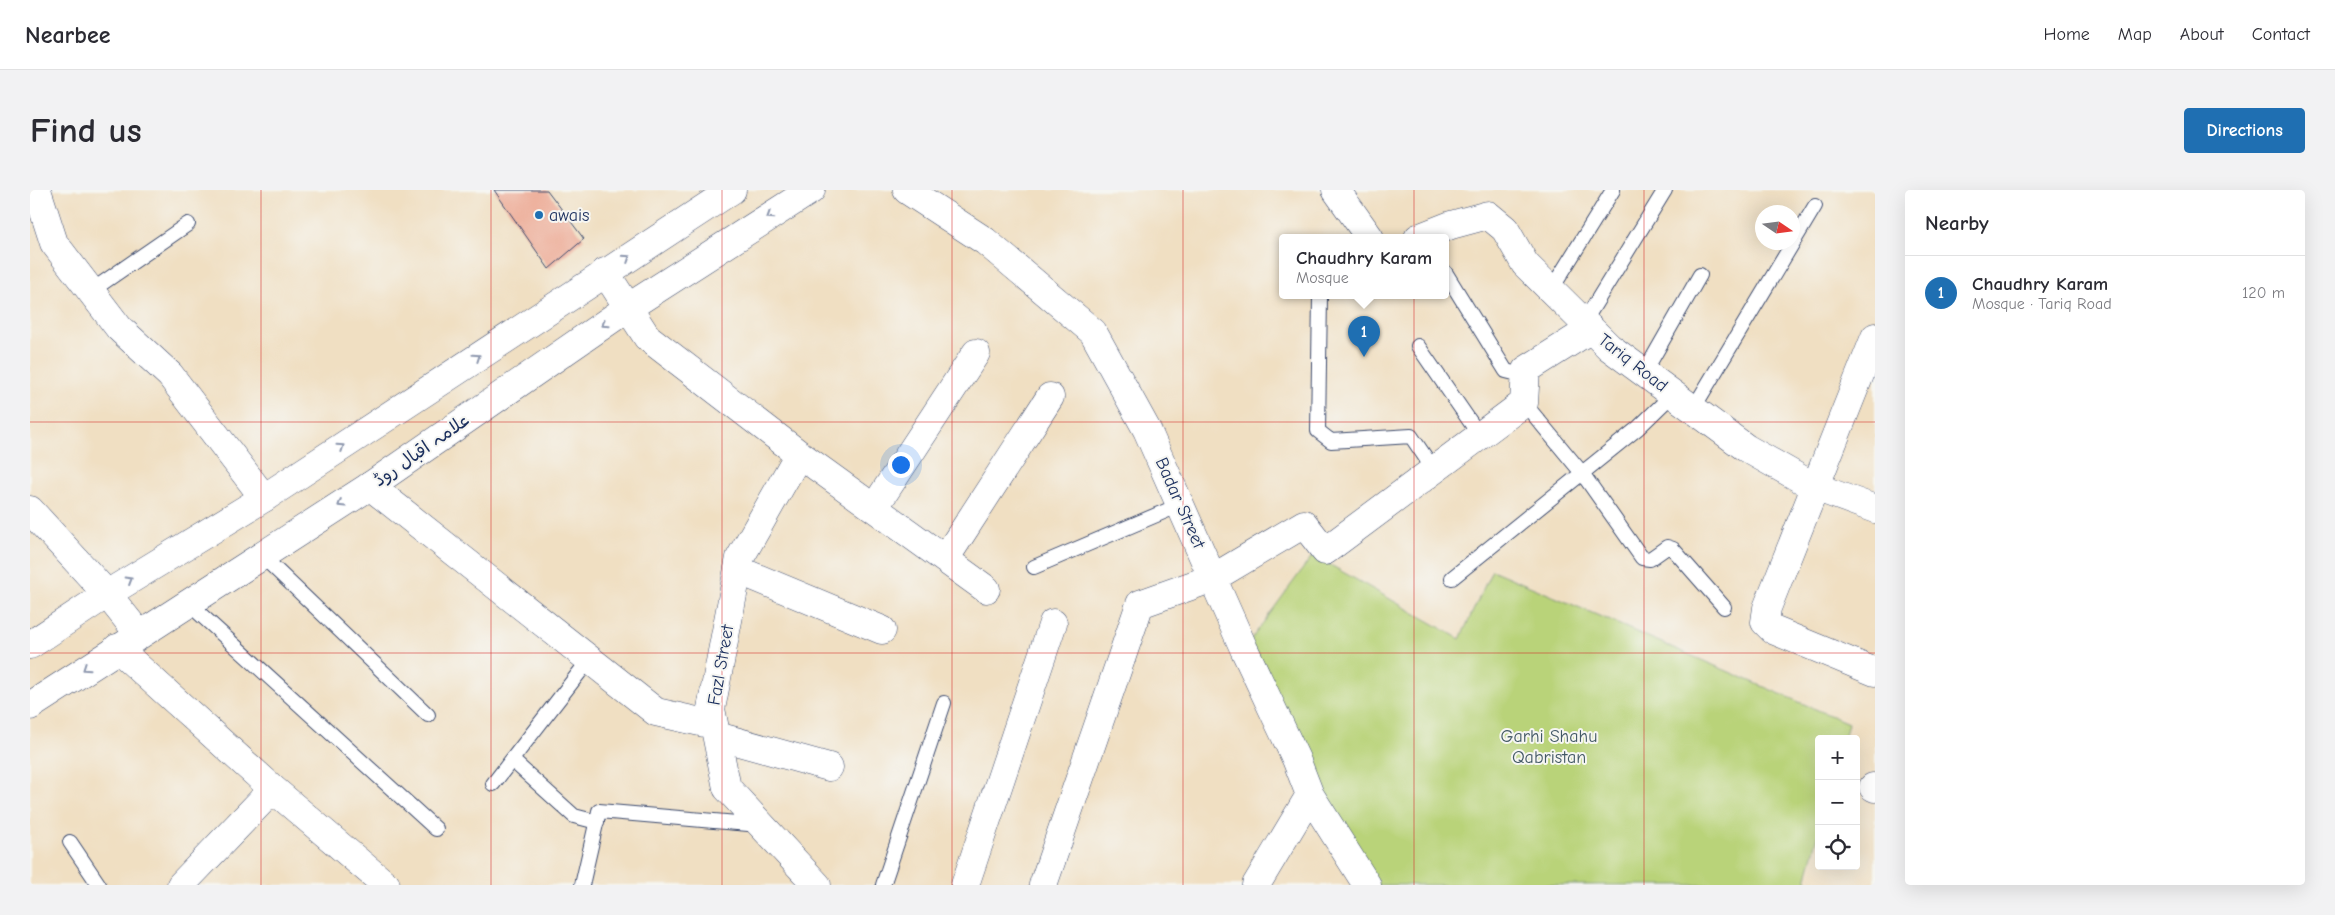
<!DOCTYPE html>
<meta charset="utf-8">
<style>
body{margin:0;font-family:"Comic Neue","Playpen Sans Arabic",sans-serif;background:#f2f2f3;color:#2b2b33}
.controls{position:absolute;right:15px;bottom:15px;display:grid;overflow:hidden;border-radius:5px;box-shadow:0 5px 20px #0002}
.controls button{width:45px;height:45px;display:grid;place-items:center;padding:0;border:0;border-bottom:1px solid #e1e1e2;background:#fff;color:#2b2b33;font:25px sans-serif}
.compass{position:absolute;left:1725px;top:15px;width:45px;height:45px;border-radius:50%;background:#fff;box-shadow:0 5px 20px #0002;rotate:103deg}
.you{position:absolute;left:870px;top:274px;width:18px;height:18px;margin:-12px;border:4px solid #fff;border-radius:50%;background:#1a73e8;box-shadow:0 0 0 8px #1a73e833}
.badge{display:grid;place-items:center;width:32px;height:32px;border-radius:50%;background:#1f6fb2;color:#fff;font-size:16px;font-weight:700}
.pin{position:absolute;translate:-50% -41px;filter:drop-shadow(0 1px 2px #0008)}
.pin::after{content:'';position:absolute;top:26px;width:18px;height:15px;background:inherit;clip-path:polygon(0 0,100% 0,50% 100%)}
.popup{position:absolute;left:1249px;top:44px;width:170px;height:65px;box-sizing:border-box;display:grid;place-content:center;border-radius:5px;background:#fff;filter:drop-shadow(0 1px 4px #0005);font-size:16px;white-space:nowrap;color:#7c7c81}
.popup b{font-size:19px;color:#2b2b33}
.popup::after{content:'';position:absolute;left:50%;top:100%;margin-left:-10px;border:10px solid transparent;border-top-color:#fff}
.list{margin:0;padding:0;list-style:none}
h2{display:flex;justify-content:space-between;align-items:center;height:65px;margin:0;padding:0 20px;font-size:21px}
h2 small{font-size:16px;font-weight:400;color:#7c7c81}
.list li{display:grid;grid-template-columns:32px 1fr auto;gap:15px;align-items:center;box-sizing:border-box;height:75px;padding:0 20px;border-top:1px solid #e1e1e2}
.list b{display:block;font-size:19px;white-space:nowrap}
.list p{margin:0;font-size:16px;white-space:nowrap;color:#7c7c81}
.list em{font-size:16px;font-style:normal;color:#7c7c81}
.icon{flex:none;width:28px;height:28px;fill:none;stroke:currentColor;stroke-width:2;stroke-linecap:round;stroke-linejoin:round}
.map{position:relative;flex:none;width:1845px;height:695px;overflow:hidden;border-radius:5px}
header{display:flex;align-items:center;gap:30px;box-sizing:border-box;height:70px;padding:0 25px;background:#fff;border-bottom:1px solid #e1e1e2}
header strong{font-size:24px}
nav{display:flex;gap:28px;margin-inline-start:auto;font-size:18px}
.intro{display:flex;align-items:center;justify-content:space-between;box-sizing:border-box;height:120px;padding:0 30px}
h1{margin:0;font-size:35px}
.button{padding:12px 22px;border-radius:5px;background:#1f6fb2;color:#fff;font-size:18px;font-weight:700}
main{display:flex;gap:30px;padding:0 30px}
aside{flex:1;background:#fff;border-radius:5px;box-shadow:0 5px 20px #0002}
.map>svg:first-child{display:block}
.green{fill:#b9d379;stroke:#6a816c}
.building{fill:#edac97}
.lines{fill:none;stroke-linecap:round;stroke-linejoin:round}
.service-casing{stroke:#3b496d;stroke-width:16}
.minor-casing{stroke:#3b496d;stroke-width:29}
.primary-casing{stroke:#3b496d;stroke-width:29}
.service{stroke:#fff;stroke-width:14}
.minor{stroke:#fff;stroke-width:28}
.primary{stroke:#fff;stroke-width:28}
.oneway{stroke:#8d97ae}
.grid{fill:none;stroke:#d62828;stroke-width:1;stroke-opacity:0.55}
.poi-dot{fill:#1f6fb2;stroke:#f6f6f2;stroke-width:2}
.labels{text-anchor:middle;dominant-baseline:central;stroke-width:4;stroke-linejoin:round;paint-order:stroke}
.poi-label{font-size:18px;fill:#1b2f5e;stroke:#f6f6f2;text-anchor:start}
.street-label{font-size:18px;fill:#1b2f5e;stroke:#f6f6f2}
.park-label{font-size:18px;fill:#425865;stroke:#f6f6f2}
</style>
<header>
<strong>Nearbee</strong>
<nav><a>Home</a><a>Map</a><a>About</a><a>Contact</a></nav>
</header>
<div class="intro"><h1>Find us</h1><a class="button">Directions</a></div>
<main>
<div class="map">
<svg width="1845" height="695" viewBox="0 0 1845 695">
<rect width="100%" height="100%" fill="#f6f6f2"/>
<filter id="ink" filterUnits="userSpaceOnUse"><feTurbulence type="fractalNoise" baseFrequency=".02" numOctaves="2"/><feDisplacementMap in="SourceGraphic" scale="10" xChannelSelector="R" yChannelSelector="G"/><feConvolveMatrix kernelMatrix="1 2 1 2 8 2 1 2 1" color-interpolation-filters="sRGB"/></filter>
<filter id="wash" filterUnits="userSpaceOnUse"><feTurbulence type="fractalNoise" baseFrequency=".0096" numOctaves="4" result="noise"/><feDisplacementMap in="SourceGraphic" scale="20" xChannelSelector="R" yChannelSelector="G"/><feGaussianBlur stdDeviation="1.12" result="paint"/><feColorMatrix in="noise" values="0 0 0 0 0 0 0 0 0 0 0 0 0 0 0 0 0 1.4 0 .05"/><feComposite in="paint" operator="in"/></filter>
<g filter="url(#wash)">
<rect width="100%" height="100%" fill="#f0dfc2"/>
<path class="green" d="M1283,365l147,84 32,-69 356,153 -4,16h-25v93l-14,53h-438l-123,-236z"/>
<g id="blocks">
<path class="building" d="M464,0h53l37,49 -35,30z"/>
</g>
</g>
<g filter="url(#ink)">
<use href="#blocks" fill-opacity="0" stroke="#3b496d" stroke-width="1"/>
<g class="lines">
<g class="service-casing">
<path id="service" d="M1415,82l61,99 20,5
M1521,100l62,-100
M61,101l97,-67
M1290,106l-2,135 13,10 80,-5 23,34
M1554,132l81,-132
M1388,156l62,90
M1614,183l56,-98
M1494,213l58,70 60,85 8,1 17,-12 6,2 51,58
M1663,219l122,-203
M231,365l167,160
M1004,377l146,-62
M1422,388l186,-150 35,-34
M158,413l248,226
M482,570l62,56 23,6
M463,594l96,-124
M40,652l29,43
M552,695l17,-74 161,14
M853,695l61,-182"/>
</g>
<g class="minor-casing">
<path id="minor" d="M7,0l17,53 65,85 51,47 94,123
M877,0l78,51 108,91 54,98 97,219 52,110 14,36 57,90
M1306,0l34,48
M1388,48l33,-13 37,-10 17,14 20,35 84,83 137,101 69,39 60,22
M575,82l42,65 152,117 187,135
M1845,147l-108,271 -2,14 8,8 102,42
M769,264l-59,104 -29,151 16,79 90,97
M340,296l286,226 58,13
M844,318l102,-155
M0,320l77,84 32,40
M915,369l105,-162
M708,380l144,60
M87,458l156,141 113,96
M687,546l112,31
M1843,597l2,1
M151,695l92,-96
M935,695l88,-262
M1013,695l97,-281 73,-26 91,-54 21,27 199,-148 2,-33 65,-41
M1226,695l54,-90"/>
</g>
<g class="primary-casing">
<path id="primary" d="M0,455l77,-51 157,-96 468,-308
M0,516l340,-220 259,-179 182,-117"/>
</g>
<use href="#service" class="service"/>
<use href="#minor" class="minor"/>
<use href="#primary" class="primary"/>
</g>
<defs><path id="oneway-chevron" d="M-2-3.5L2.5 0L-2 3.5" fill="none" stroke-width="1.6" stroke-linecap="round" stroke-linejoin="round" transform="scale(1.25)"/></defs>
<g class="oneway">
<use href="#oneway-chevron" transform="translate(740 26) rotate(147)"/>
<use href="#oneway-chevron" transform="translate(597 68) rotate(-33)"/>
<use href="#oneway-chevron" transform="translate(575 134) rotate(145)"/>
<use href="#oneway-chevron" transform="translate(447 167) rotate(-34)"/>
<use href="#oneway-chevron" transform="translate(311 257) rotate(-34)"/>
<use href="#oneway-chevron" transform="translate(311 314) rotate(148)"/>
<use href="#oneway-chevron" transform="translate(99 390) rotate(-31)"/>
<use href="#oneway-chevron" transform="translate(56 478) rotate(146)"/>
</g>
</g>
<path class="grid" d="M231,0v695M461,0v695M692,0v695M922,0v695M1153,0v695M1384,0v695M1614,0v695M0,232h1845M0,463h1845"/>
<circle class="poi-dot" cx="509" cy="25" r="5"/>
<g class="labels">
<g class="poi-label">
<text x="519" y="25">awais</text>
</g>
<g class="street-label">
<text transform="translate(1603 173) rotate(38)">Tariq Road</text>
<text transform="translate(392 260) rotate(-35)">علامہ اقبال روڈ</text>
<text transform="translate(1150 313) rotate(66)">Badar Street</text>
<text transform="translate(691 475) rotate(-80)">Fazl Street</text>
</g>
<g class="park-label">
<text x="1519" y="546">Garhi Shahu<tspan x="1519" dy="21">Qabristan</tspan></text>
</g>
</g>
</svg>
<div class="controls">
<button>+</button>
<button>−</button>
<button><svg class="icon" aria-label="locate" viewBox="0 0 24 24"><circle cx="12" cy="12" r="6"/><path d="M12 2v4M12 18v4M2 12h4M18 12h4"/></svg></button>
</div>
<svg class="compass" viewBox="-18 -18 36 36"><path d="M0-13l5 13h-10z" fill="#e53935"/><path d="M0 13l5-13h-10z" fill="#7c7c81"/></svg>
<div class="you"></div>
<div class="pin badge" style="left:1334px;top:167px">1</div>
<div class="popup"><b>Chaudhry Karam</b>Mosque</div>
</div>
<aside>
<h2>Nearby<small></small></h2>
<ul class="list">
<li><span class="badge">1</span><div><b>Chaudhry Karam</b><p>Mosque · Tariq Road</p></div><em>120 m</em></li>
</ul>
</aside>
</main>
